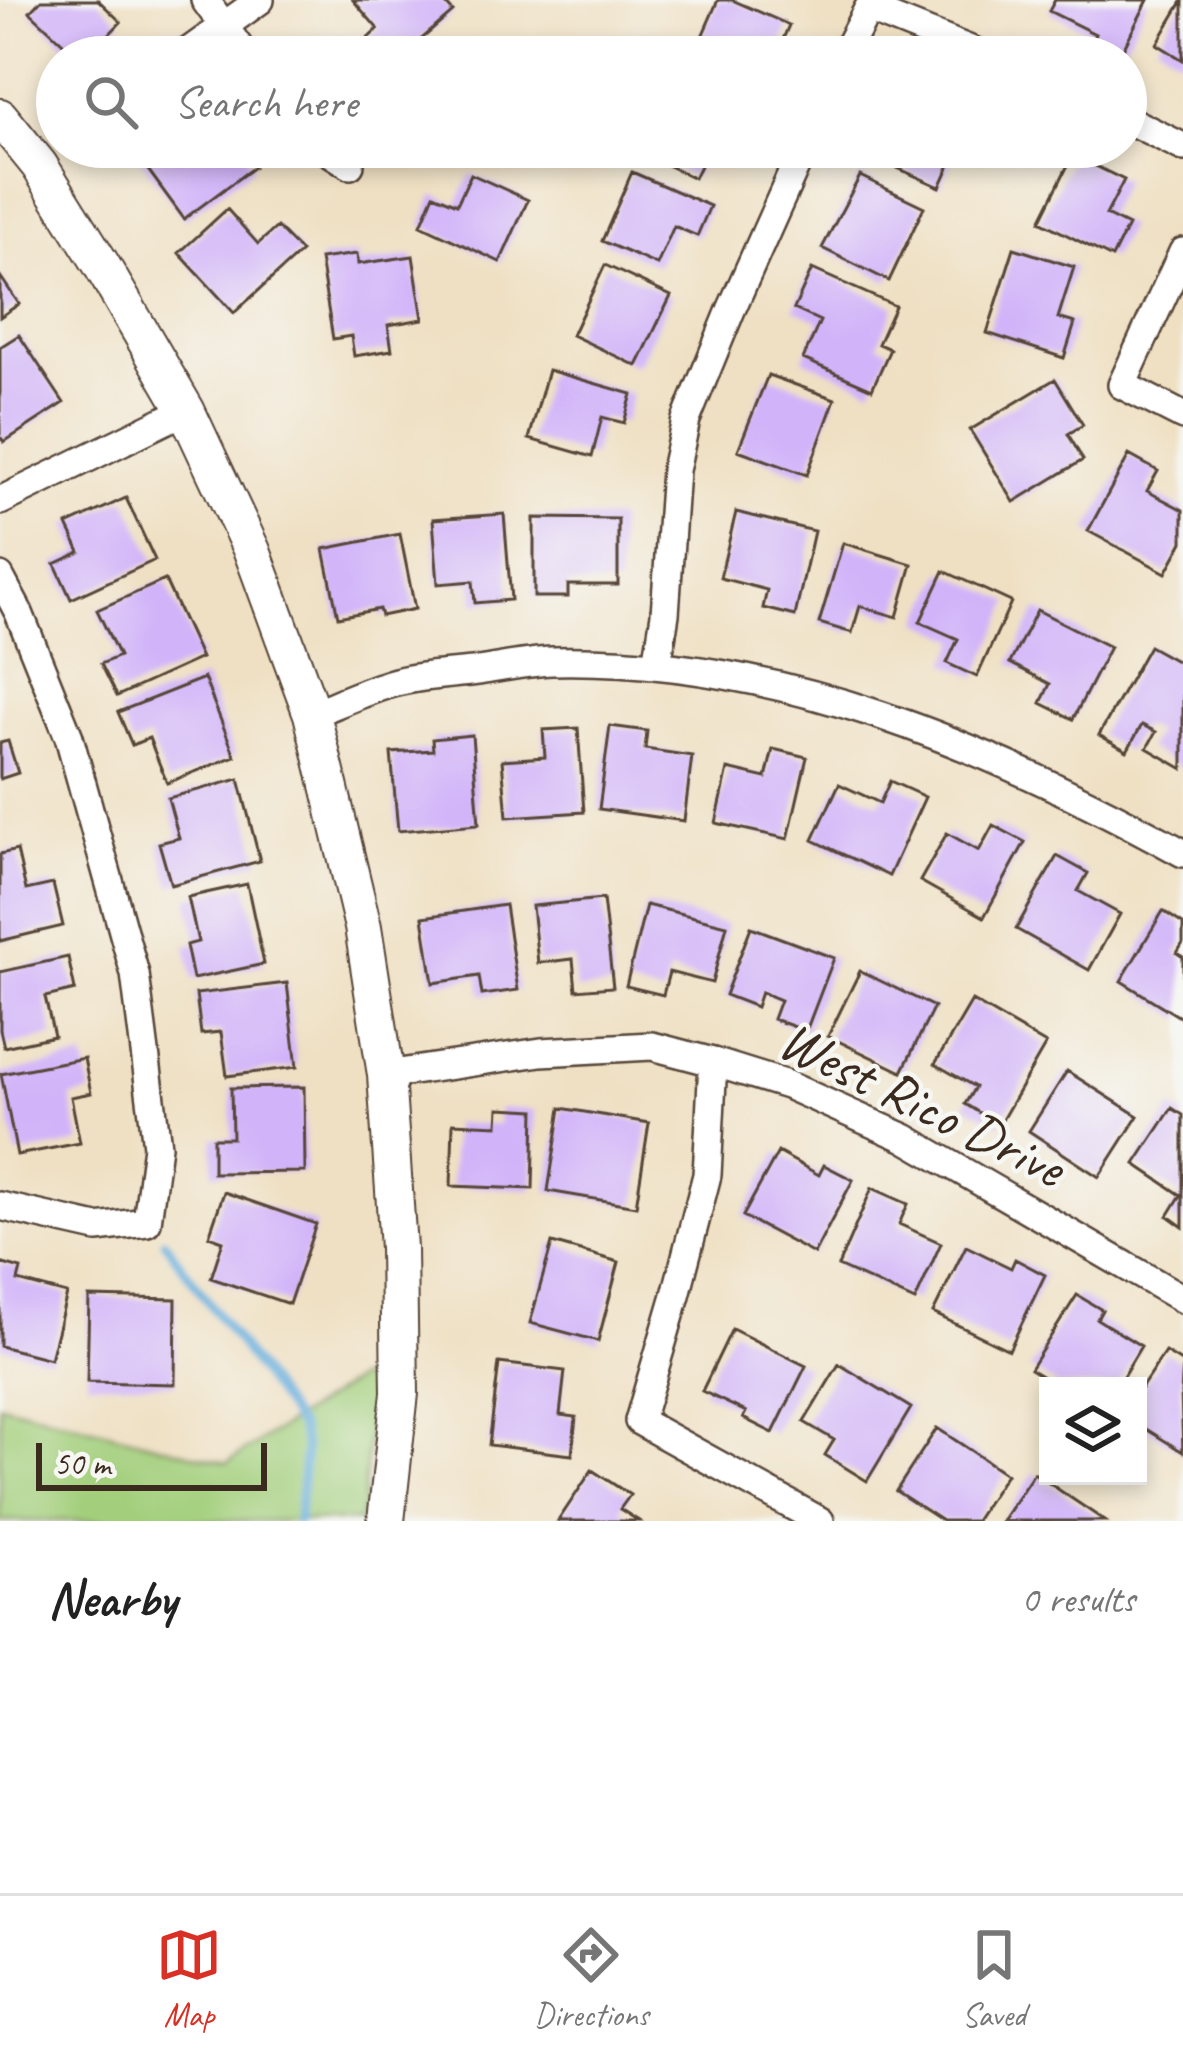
<!DOCTYPE html>
<style>
body{margin:0;font-family:Caveat,sans-serif;background:#f6f6f6;color:#222}
.controls{position:absolute;right:36px;bottom:36px;display:grid;overflow:hidden;border-radius:0px;box-shadow:0 6px 18px #0003}
.controls button{width:108px;height:108px;display:grid;place-items:center;padding:0;border:0;border-bottom:3px solid #e0e0e0;background:#fff;color:#222;font:60px sans-serif}
.scale{position:absolute;left:36px;bottom:30px;width:231px;box-sizing:border-box;padding-left:12px;border:6px solid #3b2a1e;border-top:0;font-size:33px;line-height:42px;white-space:nowrap;color:#3b2a1e;-webkit-text-stroke:9px #f6f6f2;paint-order:stroke}
.list{margin:0;padding:0;list-style:none}
h2{display:flex;justify-content:space-between;align-items:center;height:156px;margin:0;padding:0 48px;font-size:51px}
h2 small{font-size:39px;font-weight:400;color:#767676}
.icon{flex:none;width:66px;height:66px;fill:none;stroke:currentColor;stroke-width:2;stroke-linecap:round;stroke-linejoin:round}
.map{position:relative;flex:none;width:1183px;height:1521px;overflow:hidden}
.search{position:absolute;background:#fff;box-shadow:0 6px 18px #0003;left:36px;right:36px;top:36px;height:132px;display:flex;align-items:center;gap:30px;box-sizing:border-box;padding:0 42px;border-radius:66px;color:#767676;font-size:45px}
.sheet{height:372px;background:#fff}
nav{display:flex;justify-content:space-around;align-items:center;box-sizing:border-box;height:168px;border-top:3px solid #e0e0e0;background:#fff;font-size:33px;color:#767676}
nav a{display:grid;justify-items:center;gap:6px}
nav .on{color:#d93025}
.map>svg:first-child{display:block}
.green{fill:#a3cf7b;stroke:#6f7c4c;stroke-width:3}
.lines{fill:none;stroke-linecap:round;stroke-linejoin:round}
.stream{stroke:#63addb;stroke-width:9}
.building{fill:#d1b3f9}
.minor-casing{stroke:#564537;stroke-width:32}
.tertiary-casing{stroke:#564537;stroke-width:40}
.minor{stroke:#fff;stroke-width:27}
.tertiary{stroke:#fff;stroke-width:36}
.labels{text-anchor:middle;dominant-baseline:central;stroke-width:9;stroke-linejoin:round;paint-order:stroke}
.street-label{font-size:57px;fill:#3b2a1e;stroke:#f6f6f2}
</style>
<div class="map">
<svg width="1183" height="1521" viewBox="0 0 1183 1521">
<rect width="100%" height="100%" fill="#f6f6f2"/>
<filter id="ink" filterUnits="userSpaceOnUse"><feTurbulence type="fractalNoise" baseFrequency=".00833" numOctaves="2"/><feDisplacementMap in="SourceGraphic" scale="24" xChannelSelector="R" yChannelSelector="G"/><feConvolveMatrix kernelMatrix="1 2 1 2 8 2 1 2 1" color-interpolation-filters="sRGB"/></filter>
<filter id="wash" filterUnits="userSpaceOnUse"><feTurbulence type="fractalNoise" baseFrequency=".004" numOctaves="4" result="noise"/><feDisplacementMap in="SourceGraphic" scale="48" xChannelSelector="R" yChannelSelector="G"/><feGaussianBlur stdDeviation="2.7" result="paint"/><feColorMatrix in="noise" values="0 0 0 0 0 0 0 0 0 0 0 0 0 0 0 0 0 1.4 0 .05"/><feComposite in="paint" operator="in"/></filter>
<g filter="url(#wash)">
<rect width="100%" height="100%" fill="#efe0c3"/>
<path class="green" d="M357,1379l16,1 -12,141h-361v-117l227,59z"/>
<g class="lines">
<path class="stream" d="M164,1241l136,187 5,21 -7,72"/>
</g>
<g id="blocks">
<path class="building" d="M41,0h57l23,22 -34,35h-9l-48,-45z
M353,0h89l11,12 -52,45h-36l-8,-9 21,-19z
M718,0h14l57,25 -12,28 -4,-2 -3,6h-77z
M1055,0h93l-27,53 -28,-15 2,-4 -46,-23z
M1183,0v60l-26,-16z
M495,42l10,15h-33z
M142,147l76,2 21,-2 15,20 -70,52 -49,-67z
M645,147h64l-15,31 -52,-25z
M869,147h89l-18,40 -74,-33z
M1073,155l51,25 -18,35 22,11 -16,32 -72,-37z
M632,172l78,34 -13,30 -23,-10 -17,39 -55,-24z
M471,174l57,26 -28,62 -79,-37 13,-31 23,10z
M860,176l64,31 -35,74 -67,-33z
M227,209l31,35 19,-17 24,25 -67,61 -55,-60z
M1014,248l60,19 -16,51 17,5 -11,35 -77,-25z
M357,254l1,10 55,-8 10,63 -35,6 4,25 -38,6 -3,-20 -18,3 -13,-80z
M605,265l66,31 -34,70 -65,-31z
M812,269l83,37 -17,38 12,5 -18,40 -69,-30 17,-38 -26,-12z
M0,276l19,28 -19,13z
M19,335l45,68 -60,39 -4,-6v-89z
M548,370l84,24 -8,29 -22,-6 -10,40 -63,-18z
M768,375l67,24 -28,76 -69,-25z
M1055,379l28,46 -15,9 15,26 -69,42 -44,-72z
M1129,455l29,16 -11,20 36,19v32l-17,31 -78,-42z
M126,498l29,62 -84,39 -16,-35 25,-12 -13,-27z
M736,512l78,19 -19,85 -32,-8 4,-18 -47,-12z
M504,514l7,86 -36,3 -2,-22 -35,3 -5,-65z
M534,518l84,1v66h-50v12h-34z
M400,534l15,75 -34,7 -2,-7 -41,8 -14,-68z
M843,543l69,21 -15,53 -37,-11 -8,27 -33,-10z
M944,571l67,31 -34,75 -30,-14 11,-24 -38,-17z
M165,580l36,78 -84,38 -16,-32 18,-8 -22,-46z
M1037,610l73,37 -37,72 -32,-16 9,-19 -40,-21z
M1149,646l34,19v104l-36,-21 9,-16 -14,-7 -15,26 -28,-16z
M204,678l31,78 -68,27 -18,-45 -17,7 -14,-33z
M610,726l37,5 -2,18 47,7 -8,65 -85,-12z
M578,728l6,84 -77,5 -5,-57 43,-3 -2,-27z
M472,735l7,89 -81,7 -7,-78 42,-3 -1,-11z
M8,741l10,32 -18,6v-36z
M773,749l34,8 -19,82 -72,-16 12,-54 38,9z
M239,779l21,82 -89,24 -12,-42 20,-5 -11,-40z
M890,781l35,16 -36,79 -76,-36 26,-56 41,19z
M993,825l32,17 -41,75 -64,-36 27,-48 32,18z
M17,850l9,40 27,-6 10,42 -63,15v-87z
M1057,856l31,17 -10,18 42,23 -31,56 -73,-41z
M247,884l17,80 -71,15 -7,-34 12,-3 -10,-45z
M603,899l10,88 -37,3 -3,-31 -35,4 -6,-57z
M505,905l13,85 -36,5 -3,-19 -46,7 -10,-66z
M646,905l81,20 -15,58 -43,-11 -6,23 -37,-9z
M1163,911l20,13v19l-6,10 6,4v62l-62,-38z
M751,927l83,31 -28,73 -33,-12 7,-19 -19,-8 -5,15 -31,-12z
M68,957l7,33 -30,7 9,39 -50,11 -4,-17v-58z
M860,971l74,36 -32,65 -74,-36z
M287,983l10,84 -70,9 -6,-44 -20,2 -5,-40z
M972,1001l74,43 -47,81 -34,-21 10,-17 -40,-23z
M84,1058l7,35 -20,4 9,46 -63,12 -16,-81z
M1067,1071l71,45 -39,61 -70,-46z
M304,1087l1,85 -92,1v-35h19l-1,-50z
M499,1108l36,2 -2,79 -82,-3 2,-63 45,2z
M561,1108l88,15 -13,83 -88,-15z
M1172,1108l11,7v112l-15,-11 13,-21 -46,-31z
M778,1152l41,23 5,-10 29,15 -39,74 -71,-38z
M872,1188l36,16 -9,20 42,19 -26,58 -77,-35z
M224,1192l92,32 -27,80 -78,-26 12,-37 -14,-5z
M552,1243l67,19 -21,79 -68,-18z
M966,1246l45,22 4,-9 30,16 -36,75 -76,-37z
M0,1263l21,6 -3,12 49,13 -17,65 -50,-13z
M1077,1295l25,15 -5,9 44,27 -24,40h-59l-28,-17z
M89,1297l87,2 -1,85 -88,-2z
M732,1329l74,37 -33,67 -30,-15 3,-6 -44,-21z
M1165,1352l18,11 -2,30 2,59 -45,-28v-31z
M499,1363l66,8 -5,44 16,2 -4,38 -83,-10z
M839,1364l72,44 -44,73 -42,-26 9,-15 -30,-18z
M937,1428l69,46 -31,47h-33l-46,-30z
M592,1470l38,25 -10,14 19,12h-81z
M1034,1473l71,48h-103z"/>
</g>
</g>
<g filter="url(#ink)">
<use href="#blocks" fill-opacity="0" stroke="#564537" stroke-width="3"/>
<g class="lines">
<g class="minor-casing">
<path id="minor" d="M205,0l41,57
M181,57l79,-57
M843,57l25,-48 120,48
M1126,119l57,28
M322,147l28,18
M1183,252l-61,133 61,31
M0,501l186,-91
M0,577l19,36 50,124 66,237 22,172 -10,76 -50,6 -97,-22
M657,665l8,-51 10,-144 11,-50 45,-110 73,-163
M312,714c25,-10 51,-22 77,-30 28,-9 61,-9 90,-13 24,-4 49,-9 73,-10 227,-5 436,85 631,192
M713,1062l-6,113 -31,120 -37,126 181,100
M386,1075l155,-23 111,-6 61,16 74,23 118,53 278,161"/>
</g>
<g class="tertiary-casing">
<path id="tertiary" d="M0,117l39,48 62,99 85,146 66,141 60,163 51,213 23,148 12,173 2,145 -14,128"/>
</g>
<use href="#minor" class="minor"/>
<use href="#tertiary" class="tertiary"/>
</g>
</g>
<g class="labels">
<g class="street-label">
<text transform="translate(922 1103) rotate(26)">West Rico Drive</text>
</g>
</g>
</svg>
<div class="controls">
<button><svg class="icon" aria-label="layers" viewBox="0 0 24 24"><path d="M12 4l9 5-9 5-9-5zM3 14l9 5 9-5"/></svg></button>
</div>
<div class="scale">50 m</div>
<div class="search"><svg class="icon" aria-label="search" viewBox="0 0 24 24"><circle cx="10" cy="10" r="6"/><path d="M15 15l6 6"/></svg>Search here</div>
</div>
<section class="sheet">
<h2>Nearby<small>0 results</small></h2>
<ul class="list">
</ul>
</section>
<nav>
<a class="on"><svg class="icon" aria-label="map" viewBox="0 0 24 24"><path d="M3 6l6-2 6 2 6-2v14l-6 2-6-2-6 2zM9 4v14M15 6v14"/></svg>Map</a>
<a><svg class="icon" aria-label="directions" viewBox="0 0 24 24"><path d="M12 3l9 9-9 9-9-9zM9 14v-3h6M13 9l2 2-2 2"/></svg>Directions</a>
<a><svg class="icon" aria-label="saved" viewBox="0 0 24 24"><path d="M7 4h10v16l-5-4-5 4z"/></svg>Saved</a>
</nav>
